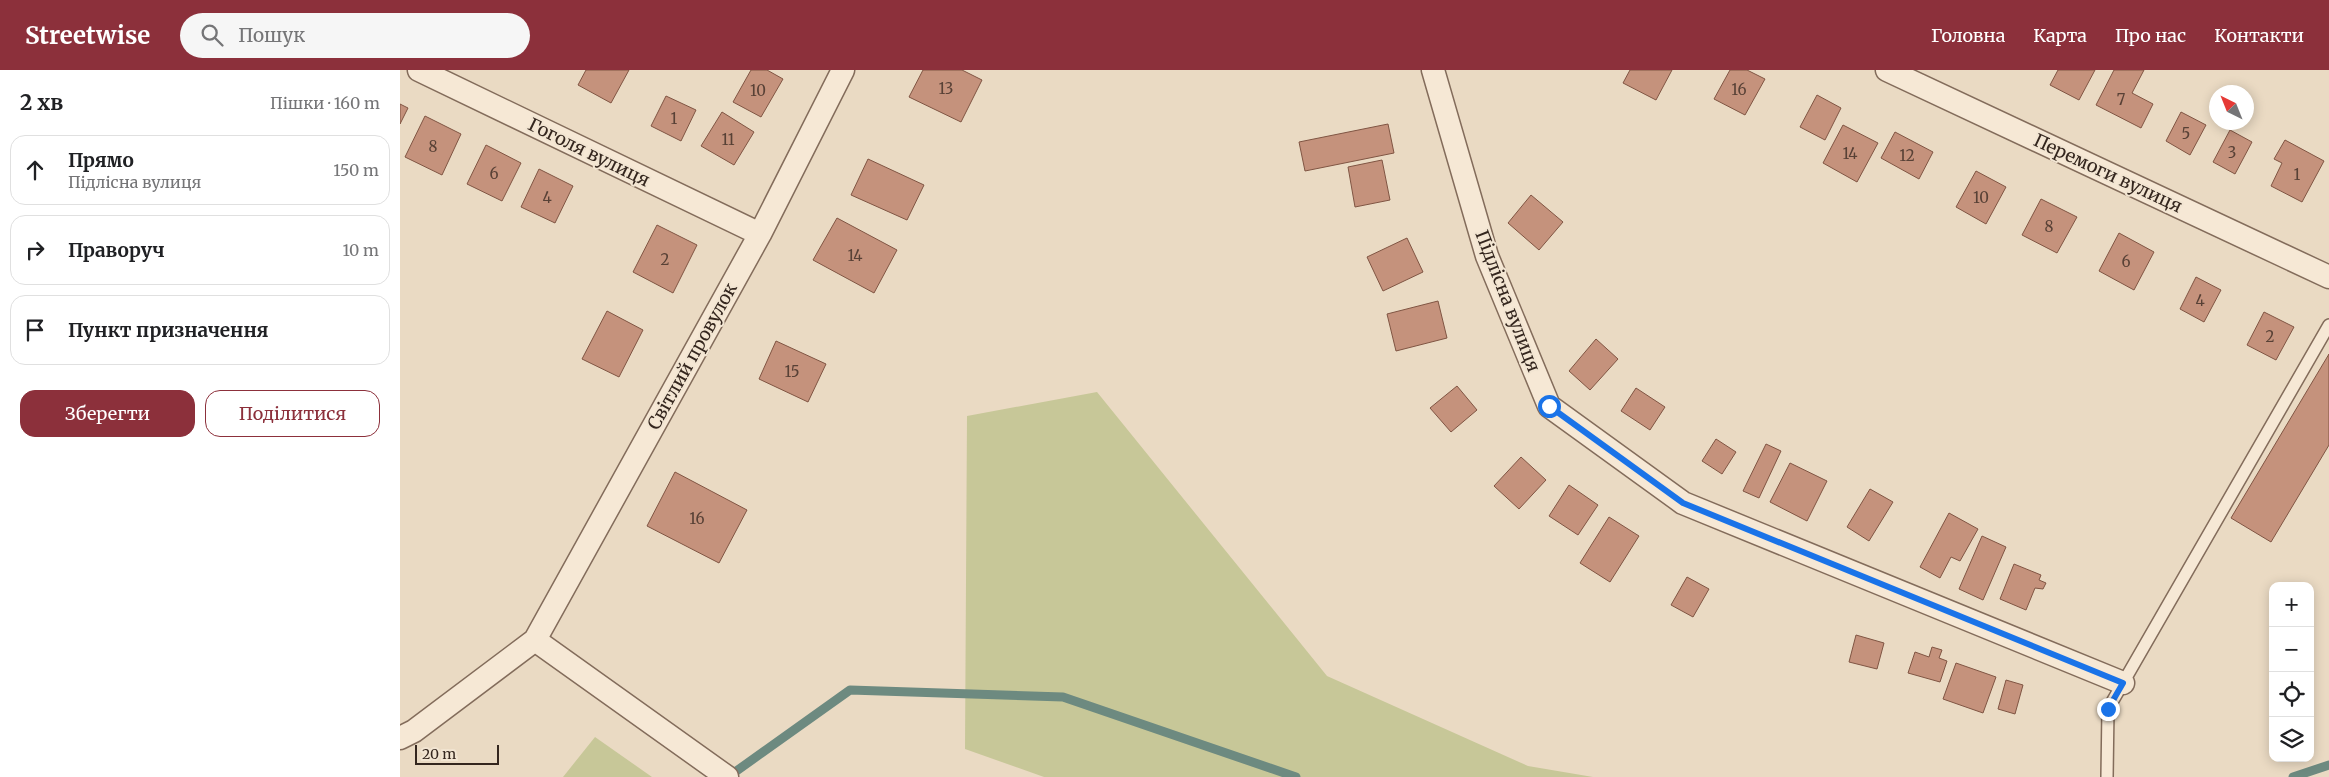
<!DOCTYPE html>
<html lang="uk">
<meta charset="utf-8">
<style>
body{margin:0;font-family:Merriweather,serif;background:#f6f6f6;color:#202124}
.controls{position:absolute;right:15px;bottom:15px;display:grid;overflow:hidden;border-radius:10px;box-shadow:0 2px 12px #0003}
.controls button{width:45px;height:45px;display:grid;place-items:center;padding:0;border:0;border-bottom:1px solid #e0e0e0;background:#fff;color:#202124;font:25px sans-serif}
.compass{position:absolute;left:1809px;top:15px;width:45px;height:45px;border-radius:50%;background:#fff;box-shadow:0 2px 12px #0003;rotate:317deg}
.scale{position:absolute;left:15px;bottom:12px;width:84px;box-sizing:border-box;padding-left:5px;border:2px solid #34261e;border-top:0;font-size:14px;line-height:18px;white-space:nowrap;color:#34261e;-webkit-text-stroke:4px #f2e5d2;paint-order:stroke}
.stop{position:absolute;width:15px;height:15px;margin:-11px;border:4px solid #1a73e8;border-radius:50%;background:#fff}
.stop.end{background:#1a73e8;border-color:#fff;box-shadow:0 1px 5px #0008}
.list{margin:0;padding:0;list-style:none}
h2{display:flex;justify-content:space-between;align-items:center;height:65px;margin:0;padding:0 20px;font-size:21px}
h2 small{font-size:16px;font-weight:400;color:#757577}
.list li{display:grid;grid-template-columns:32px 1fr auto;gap:15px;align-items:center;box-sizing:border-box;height:70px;margin:0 10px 10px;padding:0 10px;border:1px solid #e0e0e0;border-radius:15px}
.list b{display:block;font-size:19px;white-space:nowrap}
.list p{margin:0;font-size:16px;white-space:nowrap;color:#757577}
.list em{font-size:16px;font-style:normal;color:#757577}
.actions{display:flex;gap:10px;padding:15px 20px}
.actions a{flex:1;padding:11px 0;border:1px solid #8c303b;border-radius:15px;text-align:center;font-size:18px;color:#8c303b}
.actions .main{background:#8c303b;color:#fff}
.icon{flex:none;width:28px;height:28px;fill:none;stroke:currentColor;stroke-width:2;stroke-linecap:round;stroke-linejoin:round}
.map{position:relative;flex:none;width:1929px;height:707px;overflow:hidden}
header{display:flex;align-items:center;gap:30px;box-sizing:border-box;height:70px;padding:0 25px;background:#8c303b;color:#fff}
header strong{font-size:24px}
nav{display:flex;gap:28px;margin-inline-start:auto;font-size:18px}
.search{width:350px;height:45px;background:#f6f6f6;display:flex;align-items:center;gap:12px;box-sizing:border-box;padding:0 18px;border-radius:28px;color:#757577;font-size:19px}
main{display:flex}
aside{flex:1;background:#fff}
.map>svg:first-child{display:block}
.green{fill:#c7c798}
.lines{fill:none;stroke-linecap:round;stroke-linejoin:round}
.stream{stroke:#6d8a80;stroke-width:9}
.building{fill:#c5927c;stroke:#805543}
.service-casing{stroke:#836c5b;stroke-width:14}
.minor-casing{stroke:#836c5b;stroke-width:25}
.service{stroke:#f6e8d5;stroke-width:11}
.minor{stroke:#f6e8d5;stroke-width:22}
.route{stroke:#1a73e8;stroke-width:6}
.labels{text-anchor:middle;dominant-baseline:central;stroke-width:4;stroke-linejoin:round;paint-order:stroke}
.number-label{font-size:15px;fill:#584136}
.street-label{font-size:18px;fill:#34261e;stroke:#f2e5d2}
</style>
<header>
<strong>Streetwise</strong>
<div class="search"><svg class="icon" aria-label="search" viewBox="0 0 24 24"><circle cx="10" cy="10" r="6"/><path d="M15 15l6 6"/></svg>Пошук</div>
<nav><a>Головна</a><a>Карта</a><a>Про нас</a><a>Контакти</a></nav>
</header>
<main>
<aside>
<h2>2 хв<small>Пішки · 160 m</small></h2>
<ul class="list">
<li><svg class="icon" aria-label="ahead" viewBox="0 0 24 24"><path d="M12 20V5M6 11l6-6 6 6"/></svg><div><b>Прямо</b><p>Підлісна вулиця</p></div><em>150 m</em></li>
<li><svg class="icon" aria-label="right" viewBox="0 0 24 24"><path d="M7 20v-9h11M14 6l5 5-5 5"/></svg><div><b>Праворуч</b></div><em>10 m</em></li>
<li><svg class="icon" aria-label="arrive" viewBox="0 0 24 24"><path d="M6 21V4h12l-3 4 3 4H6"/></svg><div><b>Пункт призначення</b></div></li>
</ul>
<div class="actions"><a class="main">Зберегти</a><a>Поділитися</a></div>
</aside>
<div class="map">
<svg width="1929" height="707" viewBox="0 0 1929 707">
<rect width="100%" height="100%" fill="#eadac3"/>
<path class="green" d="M697,322l230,284 201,90 65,11h-549l-79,-28 2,-333z
M195,667l57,40h-89z"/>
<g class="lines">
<path class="stream" d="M328,707l122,-87 213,7 233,80
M1893,707l36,-12"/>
</g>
<path class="building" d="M186,0h43l-18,33 -33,-18z
M351,0h16l16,9 -22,38 -28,-15z
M523,0h39l20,10 -21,42 -52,-25z
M1230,0h42l-16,30 -33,-17z
M1330,0h17l18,9 -20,36 -31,-16z
M1658,0h37l-16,30 -29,-15z
M1714,0h30l-12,23 21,11 -12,24 -45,-23z
M1417,25l24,13 -16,32 -25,-13z
M266,26l30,14 -15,31 -30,-15z
M0,34l8,4 -8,16z
M322,42l32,20 -20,33 -33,-19z
M1781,42l25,13 -16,30 -24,-14z
M25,46l36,18 -19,41 -37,-18z
M988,54l6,29 -89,18 -6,-29z
M1443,55l35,18 -21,39 -34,-19z
M1830,60l22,12 -17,32 -22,-12z
M1495,62l38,20 -14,27 -38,-21z
M1885,70l39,21 -22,41 -31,-16 11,-23 -8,-4z
M86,75l35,18 -19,38 -35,-17z
M468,89l56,26 -17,35 -56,-25z
M982,90l8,40 -35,7 -7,-40z
M139,99l34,17 -18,37 -34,-16z
M1576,101l30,16 -20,37 -30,-17z
M1131,125l32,27 -24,28 -31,-27z
M1641,129l36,18 -20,36 -35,-18z
M437,148l60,32 -23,43 -61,-33z
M257,155l40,20 -24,48 -40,-21z
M1719,163l35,19 -20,38 -35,-19z
M1007,168l16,34 -40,19 -16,-34z
M1796,207l25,13 -17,32 -24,-13z
M1038,231l9,37 -51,13 -9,-37z
M207,241l36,19 -24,47 -37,-18z
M1864,242l30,15 -18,33 -29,-15z
M1196,269l22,20 -28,31 -21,-19z
M376,271l50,23 -18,38 -49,-23z
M1929,284v91l-58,97 -40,-24z
M1057,316l20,24 -26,22 -21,-24z
M1236,318l29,19 -15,23 -29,-19z
M1316,369l20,13 -14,22 -20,-13z
M1366,374l15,7 -22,47 -16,-7z
M1121,387l25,23 -27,29 -25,-23z
M1390,393l37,18 -20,40 -37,-19z
M275,402l72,38 -28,53 -72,-37z
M1169,415l29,20 -20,30 -29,-19z
M1470,419l23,13 -24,39 -22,-14z
M1549,443l29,16 -18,32 -9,-4 -11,21 -20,-11z
M1209,447l30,19 -29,46 -30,-19z
M1582,466l24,11 -23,53 -24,-11z
M1614,494l27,11 -2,5 7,3 -3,6 -8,-1 -9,22 -26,-11z
M1287,507l22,12 -16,28 -22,-12z
M1456,565l28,8 -7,26 -28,-7z
M1532,577l10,3 -3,8 8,3 -7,21 -32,-9 7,-21 14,5z
M1556,593l40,14 -13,36 -40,-14z
M1606,610l17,5 -8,29 -17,-5z"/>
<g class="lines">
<g class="service-casing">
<path id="service" d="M1707,707l1,-68 221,-384"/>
</g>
<g class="minor-casing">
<path id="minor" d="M19,0l341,164
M1033,0l54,186 62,150 134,97 440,180
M1487,0l442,207
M135,570l192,137
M0,668l14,-7 121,-91 225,-406 83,-164"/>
</g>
<use href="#service" class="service"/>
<use href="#minor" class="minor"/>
</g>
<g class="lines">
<path class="route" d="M1149,336l134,97 440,180 -15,26"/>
</g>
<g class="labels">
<g class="number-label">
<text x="546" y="18">13</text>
<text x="1339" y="19">16</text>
<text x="358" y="20">10</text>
<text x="1721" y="29">7</text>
<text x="274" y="48">1</text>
<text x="1786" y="63">5</text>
<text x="328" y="69">11</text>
<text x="33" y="76">8</text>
<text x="1832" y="82">3</text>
<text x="1450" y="83">14</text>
<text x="1507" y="85">12</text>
<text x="94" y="103">6</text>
<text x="1897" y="104">1</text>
<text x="147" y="127">4</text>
<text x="1581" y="127">10</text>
<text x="1649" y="156">8</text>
<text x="455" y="185">14</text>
<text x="265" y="189">2</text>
<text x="1726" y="191">6</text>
<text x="1800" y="230">4</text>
<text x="1870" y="266">2</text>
<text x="392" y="301">15</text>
<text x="297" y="448">16</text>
</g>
<g class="street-label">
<text transform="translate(189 82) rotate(26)">Гоголя вулиця</text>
<text transform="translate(1708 103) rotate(25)">Перемоги вулиця</text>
<text transform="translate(1108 231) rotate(69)">Підлісна вулиця</text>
<text transform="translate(292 286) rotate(-61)">Світлий провулок</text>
</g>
</g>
</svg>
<div class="controls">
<button>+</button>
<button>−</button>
<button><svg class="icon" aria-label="locate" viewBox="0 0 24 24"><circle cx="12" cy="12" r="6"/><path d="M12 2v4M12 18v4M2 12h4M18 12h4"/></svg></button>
<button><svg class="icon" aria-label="layers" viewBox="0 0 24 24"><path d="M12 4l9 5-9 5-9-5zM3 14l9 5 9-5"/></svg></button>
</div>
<svg class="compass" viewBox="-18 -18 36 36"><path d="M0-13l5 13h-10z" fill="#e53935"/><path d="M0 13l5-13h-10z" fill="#757577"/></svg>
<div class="scale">20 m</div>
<div class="stop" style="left:1149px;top:336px"></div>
<div class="stop end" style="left:1708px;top:639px"></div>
</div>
</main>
